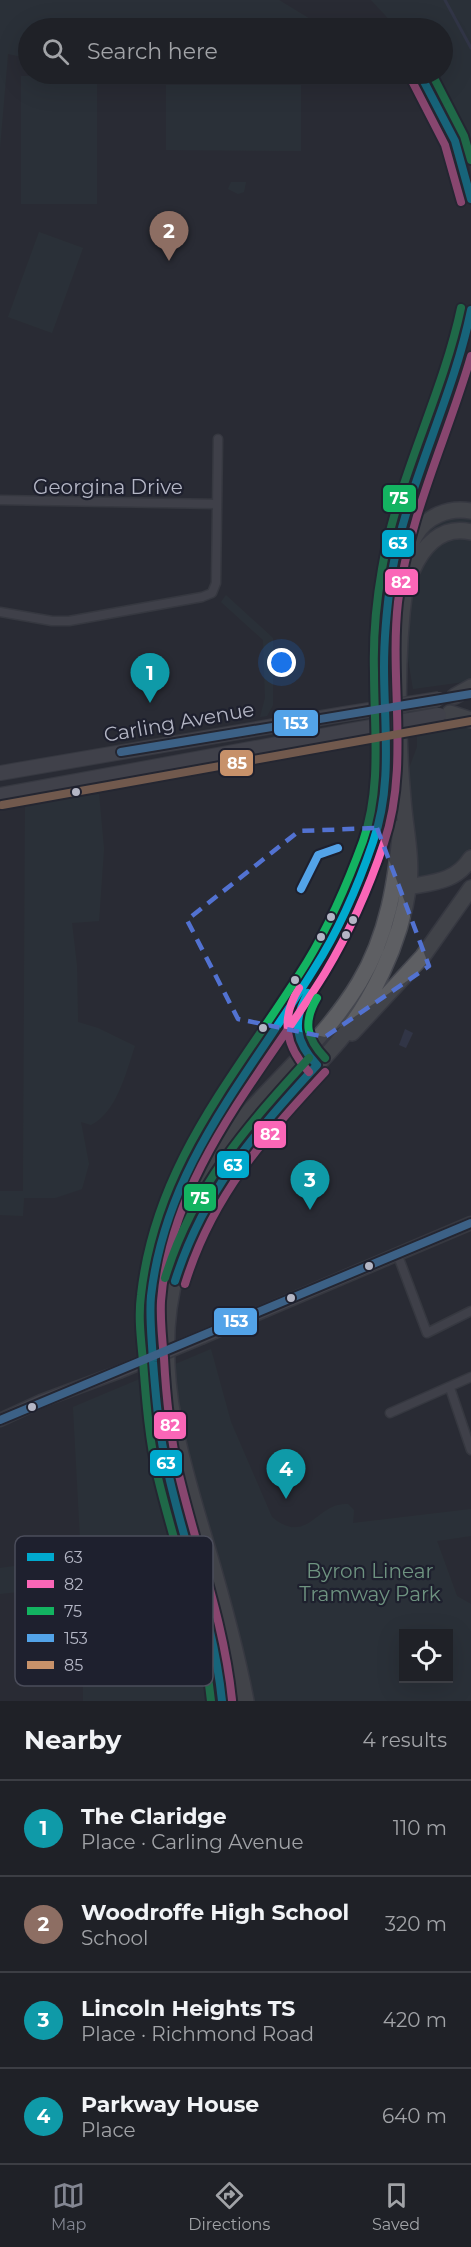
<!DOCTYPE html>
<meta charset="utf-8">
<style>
body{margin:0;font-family:Montserrat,sans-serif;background:#27292f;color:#f1f3f6}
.controls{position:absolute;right:18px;bottom:18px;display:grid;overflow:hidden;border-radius:0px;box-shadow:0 6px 24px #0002}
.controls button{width:54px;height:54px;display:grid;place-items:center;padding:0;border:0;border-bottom:2px solid #3c3e44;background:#1f2127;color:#f1f3f6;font:30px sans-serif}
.you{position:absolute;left:282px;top:663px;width:21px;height:21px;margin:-15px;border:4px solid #fff;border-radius:50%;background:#1a73e8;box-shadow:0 0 0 9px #1a73e833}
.badge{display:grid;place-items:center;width:39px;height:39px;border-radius:50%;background:#838692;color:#fff;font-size:20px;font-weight:700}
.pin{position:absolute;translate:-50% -50px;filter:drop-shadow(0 2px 3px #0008)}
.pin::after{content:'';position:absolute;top:32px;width:21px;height:18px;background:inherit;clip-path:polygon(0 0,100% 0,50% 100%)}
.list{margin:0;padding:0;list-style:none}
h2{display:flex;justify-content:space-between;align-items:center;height:78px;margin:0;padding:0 24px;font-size:26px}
h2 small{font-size:20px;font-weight:400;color:#a1a3a7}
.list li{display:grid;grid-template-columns:39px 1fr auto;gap:18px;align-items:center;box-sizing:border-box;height:96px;padding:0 24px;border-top:2px solid #3c3e44}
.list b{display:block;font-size:22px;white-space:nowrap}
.list p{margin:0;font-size:20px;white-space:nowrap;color:#a1a3a7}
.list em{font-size:20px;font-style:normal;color:#a1a3a7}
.icon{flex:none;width:33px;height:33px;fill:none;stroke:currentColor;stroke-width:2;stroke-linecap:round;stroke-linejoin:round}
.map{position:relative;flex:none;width:471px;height:1701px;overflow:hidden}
.search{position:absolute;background:#1f2127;box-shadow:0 6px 24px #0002;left:18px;right:18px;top:18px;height:66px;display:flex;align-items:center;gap:15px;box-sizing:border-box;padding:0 21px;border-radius:33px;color:#a1a3a7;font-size:22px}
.sheet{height:462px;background:#1f2127}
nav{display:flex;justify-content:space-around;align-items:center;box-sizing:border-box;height:84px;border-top:2px solid #3c3e44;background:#1f2127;font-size:16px;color:#a1a3a7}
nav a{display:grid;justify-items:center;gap:3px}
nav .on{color:#838692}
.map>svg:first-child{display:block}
.green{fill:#2b373c;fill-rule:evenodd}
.water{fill:#3b405b}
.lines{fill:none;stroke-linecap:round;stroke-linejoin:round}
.stream{stroke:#3b405b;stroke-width:3}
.street-casing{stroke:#45474e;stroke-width:11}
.secondary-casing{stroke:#45474e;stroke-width:15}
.primary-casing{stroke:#474951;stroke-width:16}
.highway-casing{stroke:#464850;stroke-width:18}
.street{stroke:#595a63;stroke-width:8}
.secondary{stroke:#5e5e66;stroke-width:12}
.primary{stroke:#5c5c64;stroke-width:14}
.highway{stroke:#5e5f63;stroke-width:15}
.secondary-bridge-casing{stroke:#45474e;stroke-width:15;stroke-linecap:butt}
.primary-bridge-casing{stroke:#474951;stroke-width:16;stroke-linecap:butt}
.secondary-bridge{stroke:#5e5e66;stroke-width:12}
.primary-bridge{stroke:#5c5c64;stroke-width:14}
.bus-1-casing{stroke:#1e202e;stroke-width:12}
.bus-2-casing{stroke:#1e202e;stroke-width:12}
.bus-3-casing{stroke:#1e202e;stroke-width:12}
.bus-4-casing{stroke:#1e202e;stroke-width:12}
.bus-5-casing{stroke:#1e202e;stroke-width:12}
.bus-1{stroke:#00a9ce;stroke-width:8}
.bus-2{stroke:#fa66b7;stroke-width:8}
.bus-3{stroke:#13b361;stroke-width:8}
.bus-4{stroke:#53a3e8;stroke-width:8}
.bus-5{stroke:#c7916a;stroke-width:8}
.marked{fill:none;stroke:#5272d1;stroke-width:4.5;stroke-dasharray:12 8;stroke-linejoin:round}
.bus-dot{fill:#b4b6c5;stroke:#1e202e;stroke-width:2}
.labels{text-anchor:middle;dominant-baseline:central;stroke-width:4.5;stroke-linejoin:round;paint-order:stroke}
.street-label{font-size:20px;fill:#b4b6c5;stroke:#1e202e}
.park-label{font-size:20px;fill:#6e9380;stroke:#1e202e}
.key{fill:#1e202e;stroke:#4b4d5b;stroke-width:1.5}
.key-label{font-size:16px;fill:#b4b6c5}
.line-badge{stroke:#1e202e;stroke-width:2}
.badge-label{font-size:16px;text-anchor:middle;font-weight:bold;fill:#fff}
</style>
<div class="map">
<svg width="471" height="1701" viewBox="0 0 471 1701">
<rect width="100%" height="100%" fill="#292c34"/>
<path class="green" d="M0,0h279l46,28h-297v30l-20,-4 -8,94z
M371,0h100v173l-14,-58 -29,-41h14v-46h-45z
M21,76h76v128h-76z
M166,85h135v66l-135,-1z
M231,182h15l-2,10 -6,2 -10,-5z
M39,232l44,16 -31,85 -44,-16z
M447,517h24v164l-58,8 -6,-36 2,-44 7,-31 3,-37 14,-17z
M226,595l47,43v67l-6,11 -7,1 5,-19 -2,-58 -42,-38z
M468,728l3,2v118c-15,21 -30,28 -56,28l-7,-105 9,-24v-13z
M99,794l5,55 -5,72 -27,2 5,43 1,56 20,6 37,18c-9,26 -18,66 -44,79l-10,-3 8,42 -7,25 -27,9h-31l-1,18 -23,-1v-24h23l2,-388z
M211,1349l20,73 41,95c36,30 44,-15 76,-13l6,6 -1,13 118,-14v27l-34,5 20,55 14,8v97h-388l-1,-116 -82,9v-26l81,-11 -8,-150zM404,1634h44v44h-44z"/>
<path class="water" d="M405,1029l8,4 -7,15 -7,-3z"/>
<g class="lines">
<path class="stream" d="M445,0l26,48"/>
<g class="street-casing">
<path id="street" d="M0,500l216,4
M0,612l52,9h17l133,-24 10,-4 4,-10 2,-144
M398,1256l29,77 44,-22
M450,1388l21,62
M390,1413l81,-36"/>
</g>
<g class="secondary-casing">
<path id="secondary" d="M203,1337l268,-114
M0,1420l41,-19 78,-29"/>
</g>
<g class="primary-casing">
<path id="primary" d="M0,773l344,-59
M0,795l343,-63"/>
</g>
<g class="highway-casing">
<path id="highway" d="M412,571c11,-25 29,-46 59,-39
M455,696l16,-9
M450,713l21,7
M399,889c28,-7 55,-4 72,-31
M352,1033l71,-77 48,-68
M222,1701c-5,-72 -31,-140 -50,-210 -19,-72 -26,-150 -9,-223 11,-43 31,-90 59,-125 43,-55 101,-100 137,-160 29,-48 37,-102 42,-156
M246,1701c-10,-52 -24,-103 -39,-154 -23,-78 -49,-157 -38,-239 8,-59 37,-115 73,-161 27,-35 60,-65 89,-97 40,-44 70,-107 78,-166 3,-29 -4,-56 -6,-85 -6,-66 -7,-146 2,-211 2,-18 1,-36 10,-52 11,-20 34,-29 56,-25"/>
</g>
<use href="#street" class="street"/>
<use href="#secondary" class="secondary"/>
<use href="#primary" class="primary"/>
<use href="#highway" class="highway"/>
<g class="secondary-bridge-casing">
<path id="secondary-bridge" d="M119,1372l84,-35"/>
</g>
<g class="primary-bridge-casing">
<path id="primary-bridge" d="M344,714l95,-15
M343,732l96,-17"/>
</g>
<use href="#secondary-bridge" class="secondary-bridge"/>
<use href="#primary-bridge" class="primary-bridge"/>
<g class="bus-1-casing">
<path id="bus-1" d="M420,74l35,67 16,58
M308,993c-16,28 -13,49 9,72
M175,1281c28,-89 80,-149 142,-216
M222,1701c-8,-79 -37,-152 -54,-229 -9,-37 -12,-73 -15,-110 -1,-22 -4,-45 -2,-66 15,-131 97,-219 163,-327 25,-39 44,-83 59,-127 20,-56 11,-117 11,-175 0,-30 3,-60 7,-89 15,-93 61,-176 80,-268"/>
</g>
<g class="bus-2-casing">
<path id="bus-2" d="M411,79l34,66 16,57
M299,988c-19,31 -14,58 10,84
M185,1284c27,-88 79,-146 140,-212
M232,1700c-8,-79 -36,-152 -54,-229 -8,-37 -12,-75 -14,-113 -2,-19 -4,-38 -3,-57 10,-129 99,-223 164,-328 24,-40 44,-85 59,-130 26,-77 5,-162 14,-241 11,-87 49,-163 73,-246"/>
</g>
<g class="bus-3-casing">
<path id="bus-3" d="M432,74l32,62 7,24
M317,998c-14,24 -11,40 8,60
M165,1278c28,-91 81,-151 144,-220
M211,1701c-8,-77 -35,-148 -53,-223 -9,-38 -12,-77 -15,-117 -2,-22 -5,-44 -2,-66 15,-135 98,-223 166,-333 23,-38 41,-80 56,-121 19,-54 11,-113 11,-169 -1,-34 2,-69 8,-103 15,-90 60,-172 79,-261"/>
</g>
<g class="bus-4-casing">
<path id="bus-4" d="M121,752l350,-58
M301,889l17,-34 20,-7
M0,1420l471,-197"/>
</g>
<g class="bus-5-casing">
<path id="bus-5" d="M2,805l469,-84"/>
</g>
<use href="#bus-1" class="bus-1"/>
<use href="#bus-2" class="bus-2"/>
<use href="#bus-3" class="bus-3"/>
<use href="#bus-4" class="bus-4"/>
<use href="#bus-5" class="bus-5"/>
</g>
<path d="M0 0H471V1701H0ZM377,828l52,138 -104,71 -87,-18 -51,-99 112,-89z" fill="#292c34" fill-opacity=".55" fill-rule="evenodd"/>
<path class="marked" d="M377,828l52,138 -104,71 -87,-18 -51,-99 112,-89z"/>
<g class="bus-dot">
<circle cx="76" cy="792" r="5"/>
<circle cx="331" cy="917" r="5"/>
<circle cx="353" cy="920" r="5"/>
<circle cx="346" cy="935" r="5"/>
<circle cx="321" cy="937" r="5"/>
<circle cx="295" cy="980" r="5"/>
<circle cx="263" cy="1028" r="5"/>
<circle cx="369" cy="1266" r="5"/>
<circle cx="291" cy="1298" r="5"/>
<circle cx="32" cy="1407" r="5"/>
</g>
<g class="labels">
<g class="street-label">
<text x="108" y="487">Georgina Drive</text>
<text transform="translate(179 722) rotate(-10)">Carling Avenue</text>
</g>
<g class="park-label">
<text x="370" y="1571">Byron Linear<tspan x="370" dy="23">Tramway Park</tspan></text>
</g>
</g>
<rect x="15" y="1536" width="198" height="150" rx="9" class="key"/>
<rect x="27" y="1553" width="27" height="8" fill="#00a9ce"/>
<rect x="27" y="1580" width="27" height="8" fill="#fa66b7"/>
<rect x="27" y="1607" width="27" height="8" fill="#13b361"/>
<rect x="27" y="1634" width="27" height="8" fill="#53a3e8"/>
<rect x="27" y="1661" width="27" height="8" fill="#c7916a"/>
<g class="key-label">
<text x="64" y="1563">63</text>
<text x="64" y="1590">82</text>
<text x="64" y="1617">75</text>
<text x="64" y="1644">153</text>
<text x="64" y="1671">85</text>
</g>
<g class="line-badge">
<rect x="382" y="484" width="35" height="29" rx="6" fill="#13b361"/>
<rect x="381" y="529" width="34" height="29" rx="6" fill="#00a9ce"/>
<rect x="384" y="568" width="35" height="28" rx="6" fill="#fa66b7"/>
<rect x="273" y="709" width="46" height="28" rx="6" fill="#53a3e8"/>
<rect x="219" y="749" width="35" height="28" rx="6" fill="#c7916a"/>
<rect x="253" y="1120" width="34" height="29" rx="6" fill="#fa66b7"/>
<rect x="216" y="1150" width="34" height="29" rx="6" fill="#00a9ce"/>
<rect x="183" y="1183" width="34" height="29" rx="6" fill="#13b361"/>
<rect x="213" y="1307" width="45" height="29" rx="6" fill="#53a3e8"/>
<rect x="153" y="1411" width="34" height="29" rx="6" fill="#fa66b7"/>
<rect x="149" y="1449" width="34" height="28" rx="6" fill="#00a9ce"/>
</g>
<g class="badge-label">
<text x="399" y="504">75</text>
<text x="398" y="549">63</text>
<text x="401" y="588">82</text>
<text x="296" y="729">153</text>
<text x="237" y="769">85</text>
<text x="270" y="1140">82</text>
<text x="233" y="1171">63</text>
<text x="200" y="1204">75</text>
<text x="236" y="1327">153</text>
<text x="170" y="1431">82</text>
<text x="166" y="1469">63</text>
</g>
</svg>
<div class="controls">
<button><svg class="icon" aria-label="locate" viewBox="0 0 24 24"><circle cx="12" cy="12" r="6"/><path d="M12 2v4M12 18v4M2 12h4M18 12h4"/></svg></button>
</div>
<div class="you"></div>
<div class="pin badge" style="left:150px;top:703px;background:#0f9aa8">1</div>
<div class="pin badge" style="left:169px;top:261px;background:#8d6e63">2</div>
<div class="pin badge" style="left:310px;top:1210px;background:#0f9aa8">3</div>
<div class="pin badge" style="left:286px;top:1499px;background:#0f9aa8">4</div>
<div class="search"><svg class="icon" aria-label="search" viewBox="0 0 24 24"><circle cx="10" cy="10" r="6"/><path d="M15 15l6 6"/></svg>Search here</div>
</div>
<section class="sheet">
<h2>Nearby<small>4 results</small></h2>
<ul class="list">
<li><span class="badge" style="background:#0f9aa8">1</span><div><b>The Claridge</b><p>Place · Carling Avenue</p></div><em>110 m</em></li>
<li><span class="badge" style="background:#8d6e63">2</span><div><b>Woodroffe High School</b><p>School</p></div><em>320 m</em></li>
<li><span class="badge" style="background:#0f9aa8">3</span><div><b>Lincoln Heights TS</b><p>Place · Richmond Road</p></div><em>420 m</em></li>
<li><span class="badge" style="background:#0f9aa8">4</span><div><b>Parkway House</b><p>Place</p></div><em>640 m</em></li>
</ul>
</section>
<nav>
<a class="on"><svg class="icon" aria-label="map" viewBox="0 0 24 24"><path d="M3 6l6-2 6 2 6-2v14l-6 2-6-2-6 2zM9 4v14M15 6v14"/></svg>Map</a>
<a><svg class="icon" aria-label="directions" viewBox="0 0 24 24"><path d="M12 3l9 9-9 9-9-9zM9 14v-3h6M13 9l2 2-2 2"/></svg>Directions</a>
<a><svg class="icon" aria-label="saved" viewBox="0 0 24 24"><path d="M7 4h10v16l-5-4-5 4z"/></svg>Saved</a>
</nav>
